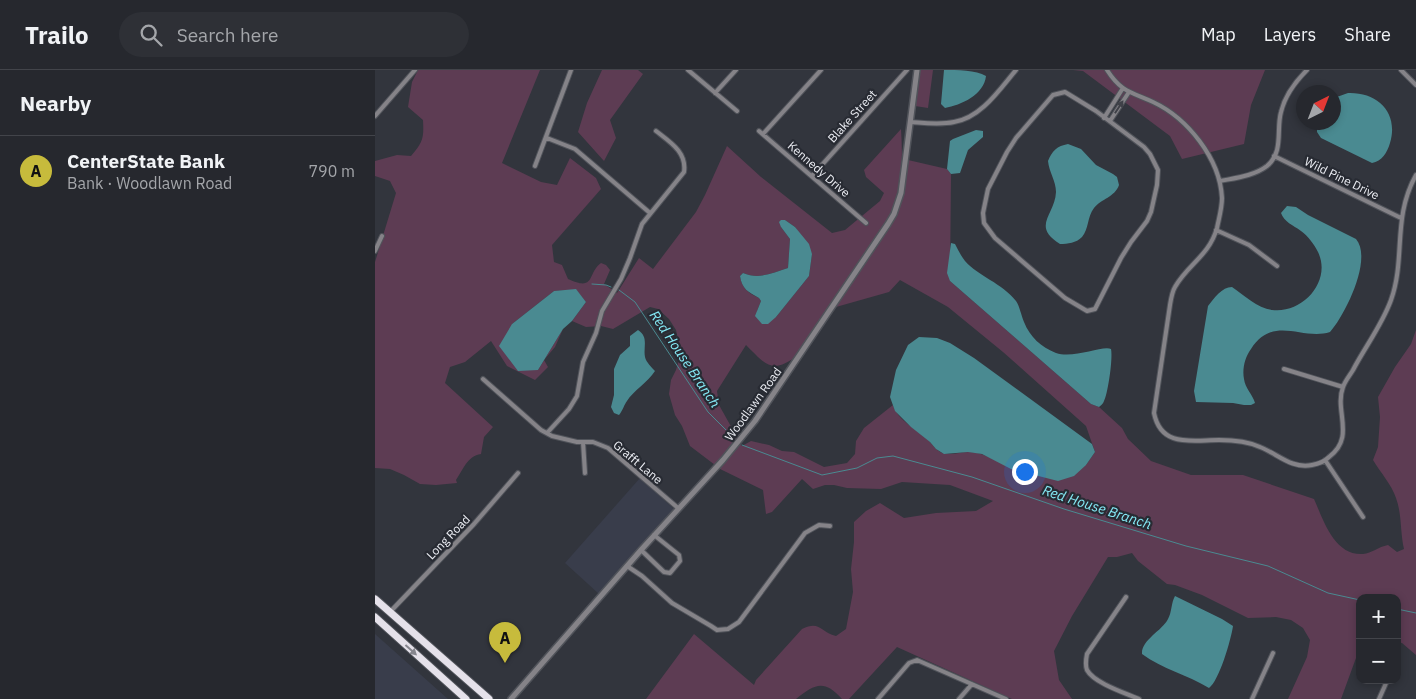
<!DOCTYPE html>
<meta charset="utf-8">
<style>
body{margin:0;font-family:"IBM Plex Sans",sans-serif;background:#2e3036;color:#f1f3f6}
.controls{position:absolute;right:15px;bottom:15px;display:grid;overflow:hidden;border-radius:10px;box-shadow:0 2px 8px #0003}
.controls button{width:45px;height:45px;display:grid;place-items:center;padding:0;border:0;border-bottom:1px solid #42444a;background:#26282e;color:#f1f3f6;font:25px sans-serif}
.compass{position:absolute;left:921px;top:15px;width:45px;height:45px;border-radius:50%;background:#26282e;box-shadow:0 2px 8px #0003;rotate:42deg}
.you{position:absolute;left:649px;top:401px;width:18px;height:18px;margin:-12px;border:4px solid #fff;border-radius:50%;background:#1a73e8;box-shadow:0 0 0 8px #1a73e833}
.badge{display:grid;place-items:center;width:32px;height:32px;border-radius:50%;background:#c7bb3c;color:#111;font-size:16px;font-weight:700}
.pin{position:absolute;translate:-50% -41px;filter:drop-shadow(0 1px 2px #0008)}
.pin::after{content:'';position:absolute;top:26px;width:18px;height:15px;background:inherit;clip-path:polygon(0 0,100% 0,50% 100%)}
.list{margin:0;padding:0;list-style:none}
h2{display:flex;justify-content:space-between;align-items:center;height:65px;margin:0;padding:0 20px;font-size:21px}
h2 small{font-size:16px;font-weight:400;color:#a4a6aa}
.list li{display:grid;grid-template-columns:32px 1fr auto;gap:15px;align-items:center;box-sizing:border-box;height:70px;padding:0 20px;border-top:1px solid #42444a}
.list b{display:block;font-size:19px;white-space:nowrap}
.list p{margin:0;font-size:16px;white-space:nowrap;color:#a4a6aa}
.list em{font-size:16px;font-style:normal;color:#a4a6aa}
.icon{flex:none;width:28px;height:28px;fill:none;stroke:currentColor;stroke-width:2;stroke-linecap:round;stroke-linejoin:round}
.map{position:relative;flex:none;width:1041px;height:629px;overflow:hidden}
header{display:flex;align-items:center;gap:30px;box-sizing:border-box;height:70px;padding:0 25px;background:#26282e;border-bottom:1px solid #42444a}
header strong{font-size:24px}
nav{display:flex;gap:28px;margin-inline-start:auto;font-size:18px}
.search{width:350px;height:45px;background:#2e3036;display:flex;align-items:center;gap:12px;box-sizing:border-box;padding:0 18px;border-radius:28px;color:#a4a6aa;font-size:19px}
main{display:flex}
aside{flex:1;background:#26282e}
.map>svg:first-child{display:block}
.built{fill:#393d4b}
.green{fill:#5d3c53;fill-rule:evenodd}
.water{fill:#4a8a91}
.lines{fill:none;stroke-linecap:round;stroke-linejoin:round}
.stream{stroke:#4a8a91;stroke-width:1}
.minor-casing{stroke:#50535a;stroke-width:6}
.tertiary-casing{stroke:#50535a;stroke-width:8}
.trunk-casing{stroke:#50535a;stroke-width:9}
.minor{stroke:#858388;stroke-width:4}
.tertiary{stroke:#858388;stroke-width:5}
.trunk{stroke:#e5e1ea;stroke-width:7}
.oneway{fill:#3f4148}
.oneway2{fill:#86868e}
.labels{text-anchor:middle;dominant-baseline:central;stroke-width:4.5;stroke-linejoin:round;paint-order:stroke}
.street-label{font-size:12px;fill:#edeff5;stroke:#282b33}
.water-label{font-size:14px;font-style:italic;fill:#85eaf6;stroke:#282b33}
</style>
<header>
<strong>Trailo</strong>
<div class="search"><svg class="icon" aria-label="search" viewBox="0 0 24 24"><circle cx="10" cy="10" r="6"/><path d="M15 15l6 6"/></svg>Search here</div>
<nav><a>Map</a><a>Layers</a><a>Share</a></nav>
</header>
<main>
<aside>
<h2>Nearby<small></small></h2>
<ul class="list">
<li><span class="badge">A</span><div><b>CenterState Bank</b><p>Bank · Woodlawn Road</p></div><em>790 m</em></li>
</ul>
</aside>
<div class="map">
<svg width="1041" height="629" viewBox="0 0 1041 629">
<rect width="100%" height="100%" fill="#32353d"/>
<path class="built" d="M265,408l34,31 -75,85 -34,-31z
M0,564l73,65h-73z"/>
<path class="green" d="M43,0h122l-38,93 39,19 16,3 13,-27 26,20 5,11 -49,56 2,17 8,3 6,14c28,13 19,-6 33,-16l5,2 4,5 -6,14 13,9 22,-35 14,11 43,-57 9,-17 22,-49 34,31 71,56 13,-3 35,-29 4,-8 -18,-16 -2,-7 37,-41c2,32 2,65 -15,94l-88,132c-26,20 -32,10 -52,-10l-29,46 2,14 19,34 -23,26 -25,-19 -8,-20 -7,-11 -6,-21 2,-14 5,-10 5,-17 -5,-23 -7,-11 -11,-10 -8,-2 -37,22 -12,-3 -15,1 -14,-6 14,-19 -10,-12 -22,1 -42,33 26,46 25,-41 -8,18 -11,13 4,7 -13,13 -28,-14 -16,-25 -26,21 -15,5 -5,16 48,44 -9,10 -3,17c-14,2 -18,16 -25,26l1,3 -21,2 -16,-1 -16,-9 -14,-6 -15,-1v-206l21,-69 -6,-12 -15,-5v-15l22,-6 14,1c12,-14 13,-18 12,-36l-15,-13 4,-25zM410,150l10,7 17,27 -3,22 -33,41 -19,-6 4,-10 -2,-3c-11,-5 -17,-10 -19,-22l3,-3c16,7 29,0 45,-5l2,-29 -9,-12z
M227,0h36l5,4 -33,46 6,18 -12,23 -26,-29 9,-29z
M545,0h13l-5,38 -13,-2z
M698,0h192l-14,35 -7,39 -62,15 -12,-23 -87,-65z
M533,90l39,9 4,5 -1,107 141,123 8,3 23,21 6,11 23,22 40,14h52l71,24c9,20 20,57 49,55 9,-1 15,-7 25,-9l9,7 7,-3c-4,-17 -2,-35 -8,-51 -4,-13 -16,-26 -23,-38l5,-13 2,-30 -2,-20 17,-30 16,-23 5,-14v325l-14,-12 -5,-1v-44h-37v56l-4,4 -15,41h-53l19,-42 3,-17 -7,-12 -12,-8 -15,-3 -28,1 -46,-23 -27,-10 -8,-1 -29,-23 -6,-8 -15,4h-9l-36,59 -18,35 5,29 13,19h-60l-115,-52 -48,52h-7c-18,-20 -27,-15 -46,0h-150l48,-65 60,51 2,-5 46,-51c18,-9 18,3 34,7l10,-7 7,-37 -2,-23 3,-27v-20l12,-11 14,-8 24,15 32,-5 40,-2 17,-10 -43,-16 -48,-3 -21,7 -34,-1 -13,-3h-9l-12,4 -11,-10 -30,33 -6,2 -3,-24 -45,-22 22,-24 2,2 9,-5 18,4 13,6 12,1 30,15 23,-4 8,-9 1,-13 8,-13 29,-23c5,16 24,24 35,35 5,5 8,10 14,13 9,3 18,-1 27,-1 10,0 17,4 26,8l91,5 9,-13 -9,-26 -83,-74 -55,-45 -48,-27 -11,12 -53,15 60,-92 7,-22z"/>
<path class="water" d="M569,0c13,0 32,0 42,6 -2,19 -25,29 -41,32l-4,-4z
M973,23c30,-1 51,20 42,50 -3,10 -8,18 -18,20l-51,-25 -4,-6v-9l16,-1 1,-24z
M601,60l7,1v6l-15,13 -8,23 -9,1 -4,-5 3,-28 3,-2z
M693,74l13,5 15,16 17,9 4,3 2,8c-4,12 -18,14 -25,23 -7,9 -5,21 -12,29 -6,6 -14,7 -22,7 -29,-18 -5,-29 -4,-52 0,-11 -7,-20 -8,-31 4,-10 9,-15 20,-17z
M912,136l9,1 12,8 48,24c17,20 -11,76 -26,93 -28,9 -56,-18 -79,17 -6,8 -9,20 -7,30 1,9 9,16 11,24l-4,2h-7l-11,-2 -37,-1 -2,-11 14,-85c6,-8 14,-19 24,-19 12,8 25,21 40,23 31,4 60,-29 46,-58 -4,-8 -10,-16 -17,-21 -8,-6 -17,-9 -20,-18z
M406,150h4l10,7 14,17 3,10 -3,22 -33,41 -8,7h-6l-7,-8 6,-15 -2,-3c-11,-6 -17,-9 -19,-22l3,-3c16,7 29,0 45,-5l2,-29 -9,-12 -2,-5z
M576,173l4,1c3,6 6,12 10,17 13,15 37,22 51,40 4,6 5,14 8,21 6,15 17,25 32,31 18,6 47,-8 55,-4 2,9 -3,44 -7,52 -1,3 -3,4 -5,6l-8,-3 -141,-123 -3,-8z
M201,219l10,13 -14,19 -9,8 -25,41 -20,1 -19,-25 13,-22 42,-33z
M263,260c11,7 5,17 7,27 1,5 7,11 10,14 -7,11 -22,20 -28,30 -3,4 -4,9 -8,14l-5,-2 -3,-6 3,-12v-26l6,-14 10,-9v-10z
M544,267l18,1 13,5 24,15 118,86 3,8 -9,13 -12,11 -16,5 -47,-12 -29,-15 -14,-2 -24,2 -8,-5 -6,-7 -19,-15 -16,-16 -5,-14 6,-27 12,-25z
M800,526l47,23 11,7c-2,14 -14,55 -24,62 -21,-13 -47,-19 -67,-34 -1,-14 20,-23 26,-35 4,-7 3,-16 7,-23z"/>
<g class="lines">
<path class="stream" d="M217,214l14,1 5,2
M244,220l16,12 73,110 27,27
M367,375l80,30 35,-7 20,-10 16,-2 79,21 92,32 122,37 82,20 60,27 32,7
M1022,539l19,4"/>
<g class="minor-casing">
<path id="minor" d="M313,0l49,41
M732,0c14,22 24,22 46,32 34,16 67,56 69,96 0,10 -3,20 -5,30 -8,28 -29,36 -42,59 -3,5 -4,12 -5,18l-16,108c7,35 38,27 65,27 14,0 28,1 41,7 18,7 31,22 52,18 6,-1 13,-4 17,-8 27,-20 5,-46 14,-70 2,-6 7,-12 10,-17 12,-23 29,-45 38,-70 15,-42 1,-82 25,-125
M1026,0l15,15
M690,22l31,19 48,36 6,7 8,16 -1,15 -6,27 -4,9 -16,21 -10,16 -26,51 -8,2 -22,-13 -70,-60 -11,-15 -1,-10 5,-24 19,-37 9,-14 37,-43z
M340,23l21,-23
M0,46l40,-46
M729,48l19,-30
M735,51l19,-29
M535,52c15,1 30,3 44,0 27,-4 46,-33 62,-52
M384,61l107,92
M388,64l58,-64
M172,68l28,11 75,64
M899,86l127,62
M160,96l36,-96
M437,106l95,-106
M845,111c15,-3 34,-5 47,-15 17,-14 9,-36 14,-54 4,-17 14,-30 26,-42
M841,160l33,15 28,21
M0,181l7,-15
M909,299l59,18
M108,309l58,51 11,6 25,6h16l15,6 70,60
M172,363l22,-24 8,-13 6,-34 13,-29 6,-22 19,-32 9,-21 12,-34 42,-52c3,-20 -14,-30 -28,-41
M208,372l2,31
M950,390l38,57
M266,480l23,22 6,1 10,-12 -1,-6 -25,-20
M252,496l15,10 30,27 39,23 6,4 11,-1 11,-7 66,-89 14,-8 11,1
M751,527l-39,57c-1,5 -2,11 0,16 7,13 38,23 52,29
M15,542l84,-88 44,-51
M503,629l31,-36 8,-3 89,39
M584,629l13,-15
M877,629l21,-46
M1004,629l8,-18"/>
</g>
<g class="tertiary-casing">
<path id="tertiary" d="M136,629l130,-149 82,-90 32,-39 133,-197 6,-10 7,-21 16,-123"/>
</g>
<g class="trunk-casing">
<path id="trunk" d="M0,529l114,100
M0,547l91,82"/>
</g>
<use href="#minor" class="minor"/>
<use href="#tertiary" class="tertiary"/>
<use href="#trunk" class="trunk"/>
</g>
<defs><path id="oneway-solid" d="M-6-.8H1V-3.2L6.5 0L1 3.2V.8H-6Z" transform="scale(1.25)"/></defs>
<use class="oneway" href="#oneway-solid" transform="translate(744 37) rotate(-57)"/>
<use class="oneway2" href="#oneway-solid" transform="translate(36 580) rotate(42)"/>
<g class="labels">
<g class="street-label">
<text transform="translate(477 46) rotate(-48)">Blake Street</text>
<text transform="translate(444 99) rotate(41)">Kennedy Drive</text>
<text transform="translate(967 108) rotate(26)">Wild Pine Drive</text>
<text transform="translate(378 334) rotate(-54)">Woodlawn Road</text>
<text transform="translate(263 392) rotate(40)">Grafft Lane</text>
<text transform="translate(73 467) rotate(-46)">Long Road</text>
</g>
<g class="water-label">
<text transform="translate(310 289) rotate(56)">Red House Branch</text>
<text transform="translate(722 437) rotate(18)">Red House Branch</text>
</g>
</g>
</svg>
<div class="controls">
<button>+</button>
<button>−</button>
</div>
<svg class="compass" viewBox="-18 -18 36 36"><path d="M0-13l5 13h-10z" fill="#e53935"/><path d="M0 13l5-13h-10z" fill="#a4a6aa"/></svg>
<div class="you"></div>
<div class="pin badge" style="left:130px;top:593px">A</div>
</div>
</main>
